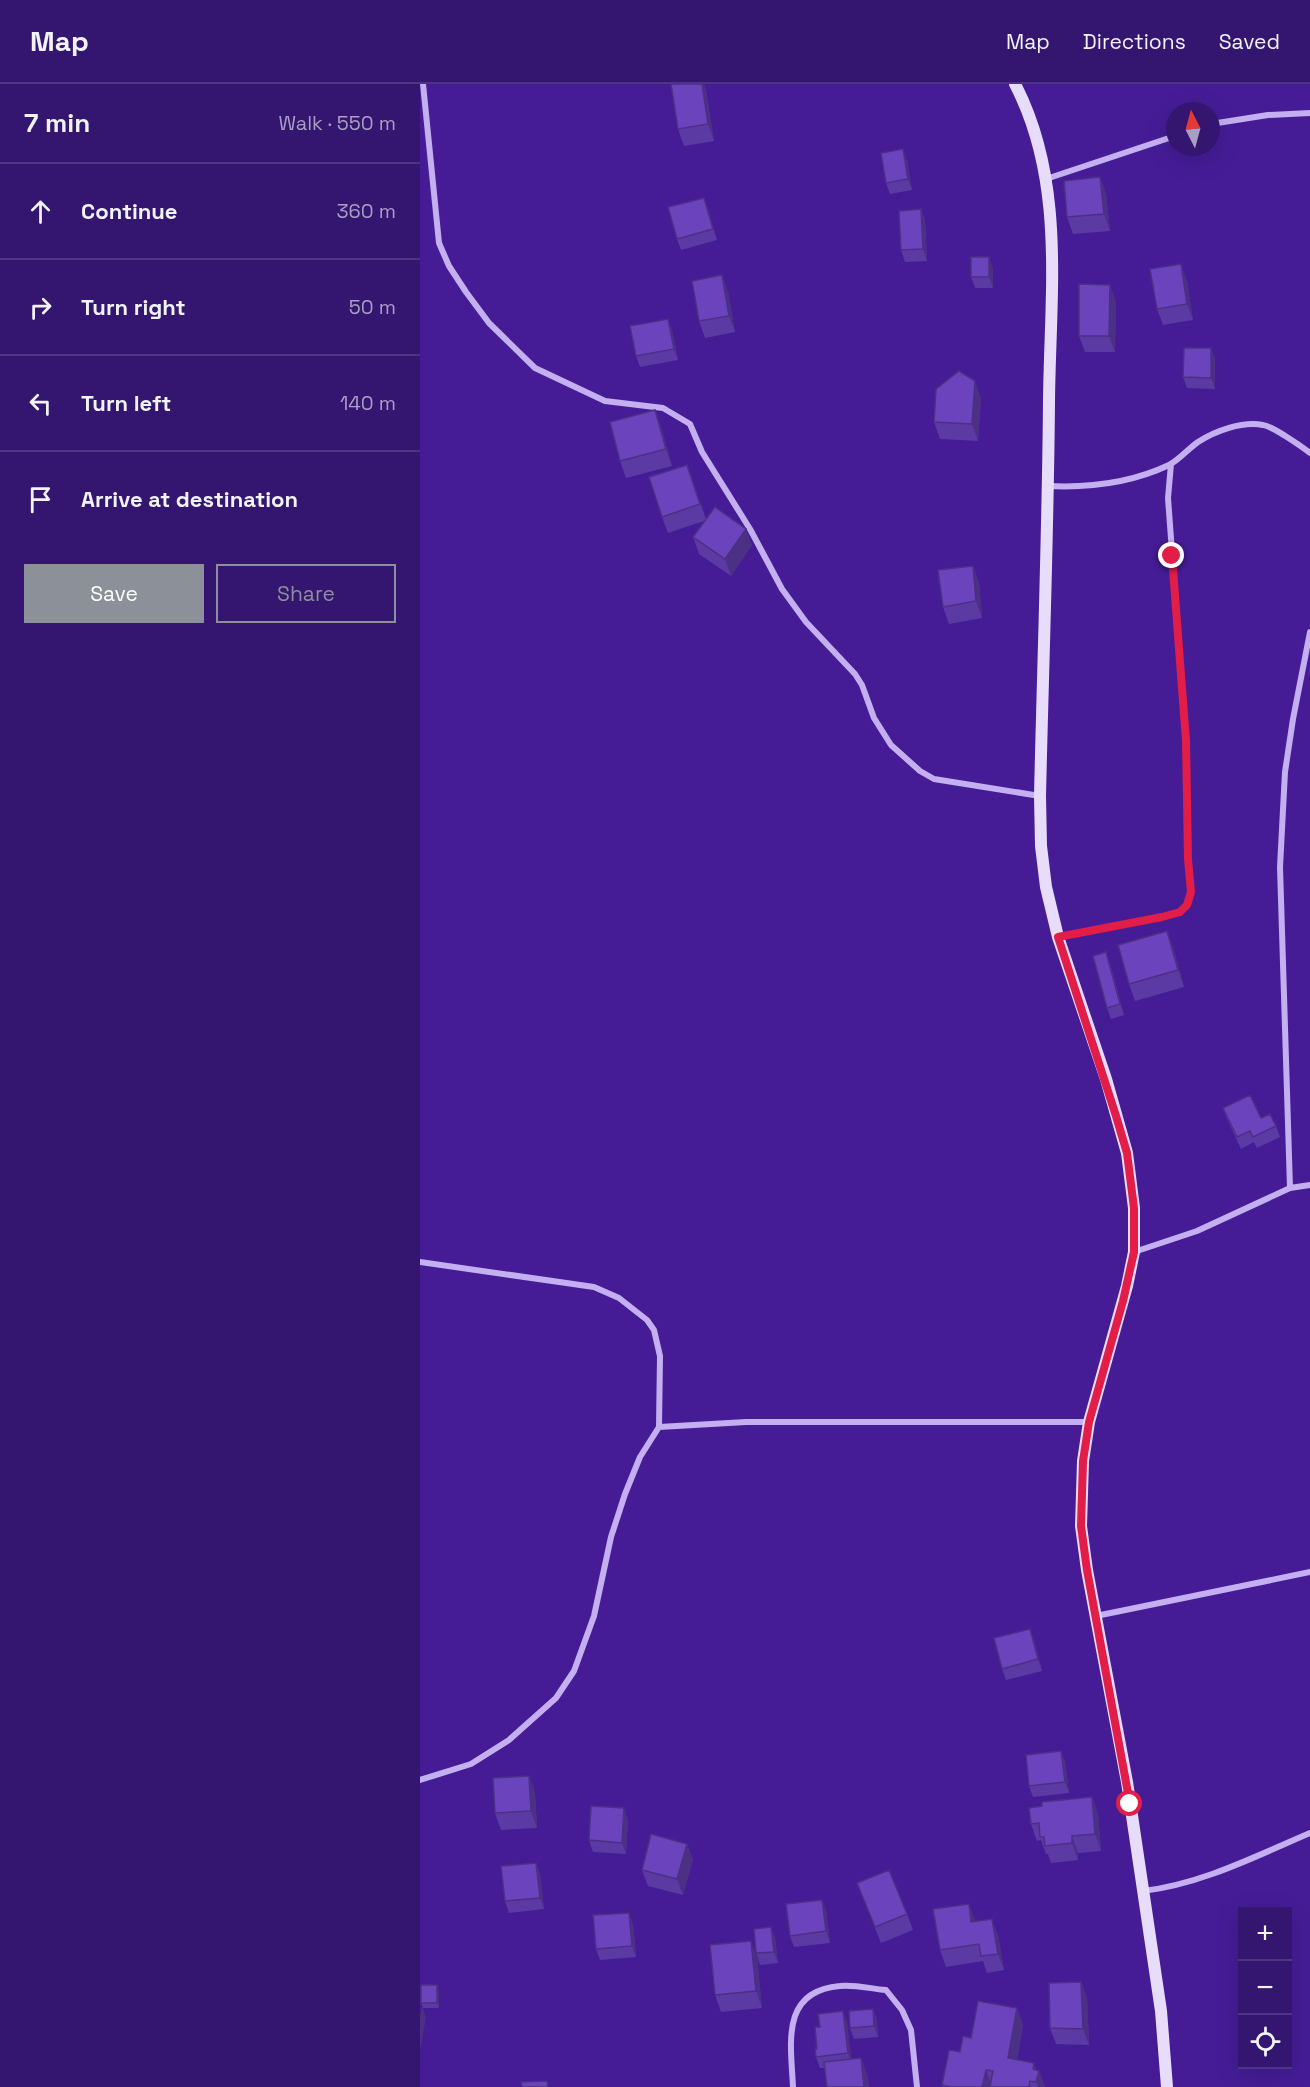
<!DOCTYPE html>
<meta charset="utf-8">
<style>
body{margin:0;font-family:"Space Grotesk",sans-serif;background:#3c1e75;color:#f1f3f6}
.controls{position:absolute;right:18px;bottom:18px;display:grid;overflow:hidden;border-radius:0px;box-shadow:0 6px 24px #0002}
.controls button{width:54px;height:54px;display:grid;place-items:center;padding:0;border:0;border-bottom:2px solid #4e3483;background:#341570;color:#f1f3f6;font:30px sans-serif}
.compass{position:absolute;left:746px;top:18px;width:54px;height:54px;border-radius:50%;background:#341570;box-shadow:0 6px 24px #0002;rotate:354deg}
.stop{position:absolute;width:18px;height:18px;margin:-14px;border:4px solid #e11d48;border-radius:50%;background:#fff}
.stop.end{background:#e11d48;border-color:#fff;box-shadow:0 2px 6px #0008}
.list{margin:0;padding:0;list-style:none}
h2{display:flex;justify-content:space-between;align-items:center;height:78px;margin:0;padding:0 24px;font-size:26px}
h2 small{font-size:20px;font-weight:400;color:#a99fc3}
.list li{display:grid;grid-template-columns:39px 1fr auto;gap:18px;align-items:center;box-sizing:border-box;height:96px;padding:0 24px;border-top:2px solid #4e3483}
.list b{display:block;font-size:22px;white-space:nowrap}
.list em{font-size:20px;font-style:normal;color:#a99fc3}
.actions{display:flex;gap:12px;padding:18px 24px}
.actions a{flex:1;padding:14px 0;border:2px solid #8c9099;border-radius:0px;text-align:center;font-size:21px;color:#8c9099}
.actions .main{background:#8c9099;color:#fff}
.icon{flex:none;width:33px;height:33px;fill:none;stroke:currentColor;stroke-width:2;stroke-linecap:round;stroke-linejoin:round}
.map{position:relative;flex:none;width:890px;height:2003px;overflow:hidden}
header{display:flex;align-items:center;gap:36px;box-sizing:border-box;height:84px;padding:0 30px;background:#341570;border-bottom:2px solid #4e3483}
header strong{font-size:28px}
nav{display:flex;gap:33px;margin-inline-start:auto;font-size:21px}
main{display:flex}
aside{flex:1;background:#341570}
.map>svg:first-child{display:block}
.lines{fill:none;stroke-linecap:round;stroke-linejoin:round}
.street{stroke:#c4aff0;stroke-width:6}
.secondary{stroke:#e7ddfb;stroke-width:12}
.wall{fill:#5c3aa3}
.shaded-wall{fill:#4b3084}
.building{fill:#6b44bd;stroke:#4b3084;stroke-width:1.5}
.route{stroke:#e11d48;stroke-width:8}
</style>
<header>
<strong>Map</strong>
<nav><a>Map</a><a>Directions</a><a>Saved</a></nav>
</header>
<main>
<aside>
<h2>7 min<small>Walk · 550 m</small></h2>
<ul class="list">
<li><svg class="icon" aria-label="ahead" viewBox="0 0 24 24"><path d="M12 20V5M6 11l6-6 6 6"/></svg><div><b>Continue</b></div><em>360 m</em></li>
<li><svg class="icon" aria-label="right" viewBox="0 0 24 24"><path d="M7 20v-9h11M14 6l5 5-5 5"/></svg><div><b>Turn right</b></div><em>50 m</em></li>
<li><svg class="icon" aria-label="left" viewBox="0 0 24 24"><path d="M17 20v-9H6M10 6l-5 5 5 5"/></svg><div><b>Turn left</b></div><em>140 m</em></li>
<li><svg class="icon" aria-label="arrive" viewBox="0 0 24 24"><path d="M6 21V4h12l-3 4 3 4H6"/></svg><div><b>Arrive at destination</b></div></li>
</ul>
<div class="actions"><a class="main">Save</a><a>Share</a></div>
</aside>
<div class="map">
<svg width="890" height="2003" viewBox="0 0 890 2003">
<rect width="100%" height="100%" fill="#451c96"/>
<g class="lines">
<path class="street" d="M3,0l16,159 10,23 17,26 23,31 46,45 70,33 58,7 27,16 12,28 48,77 32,60 24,33 49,52 7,11 12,33 17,27 29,26 14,8 106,17
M791,40l57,-9 42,-2
M626,95l129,-43
M628,402c42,2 83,-3 121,-21 10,-5 19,-16 29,-23 17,-11 44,-21 65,-17 9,1 38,21 47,28
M638,853l104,-20 18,-5 7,-7 4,-13 -3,-33 -2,-118 -18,-243 3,-34
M870,1104l-10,-321 5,-95 8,-53 17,-87
M714,1168l63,-21 93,-43 20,-3
M0,1178l174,25 25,11 28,22 7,10 6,26 -1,71
M676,1532l214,-44
M0,1696l51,-16 38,-24 47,-42 18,-27 20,-55 17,-79 14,-43 15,-37 19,-30 87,-5h343
M723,1807c59,-7 113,-35 167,-58
M373,2003c-2,-43 -13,-96 47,-101 14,-2 31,3 46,4l16,20 9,20 6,57"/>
<path class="secondary" d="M595,0c51,98 35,210 34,317 -1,131 -6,263 -9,395l1,50 5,41 12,50 48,142 21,74 7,55v44l-7,34 -38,136 -6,39 -2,65 6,44 40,212 34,229 6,76"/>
</g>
<path class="wall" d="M286,6l8,51 -30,5 -6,-17z
M487,76l5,30 -22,4 -4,-11z
M680,93l6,17 4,37 -37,3 -6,-17z
M288,125l9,31 -36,10 -4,-11z
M501,125l4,12 2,40 -22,1 -4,-12z
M573,184v20h-18l-4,-11z
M767,197l6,39 -30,5 -6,-16z
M308,208l7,40 -30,6 -6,-17z
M696,217l-1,51h-30l-6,-16z
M252,246l6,30 -38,7 -4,-11z
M791,264l4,11v30l-28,-1 -4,-11z
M561,314l-3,43 -38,-2 -6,-17z
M241,343l11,39 -46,12 -6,-17z
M267,381l19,54 46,26 -21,31 -32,-22 -6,-17 11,-16 -36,12 -6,-16z
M559,498l3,36 -33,6 -6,-17z
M747,847l6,16 11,40 -49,14 -6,-17z
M690,879l14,52 -13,4 -4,-11z
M803,1024l38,10 15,8 4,11 -23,11 -3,-6 -13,7 -14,-30z
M614,1556l8,31 -36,9 -4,-11z
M641,1667l4,11 4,31 -36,4 -4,-11z
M109,1692l6,17 2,35 -36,2 -6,-17z
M672,1713l6,17 3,37 -23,2v7l-27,3 -3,-9h-2l-5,-14 -4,1 -6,-17z
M208,1735l-2,35 -33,-2 -4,-12z
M267,1760l6,16 -10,35 -35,-9 -6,-16z
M120,1790l4,35 -35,4 -4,-12z
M437,1799l50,31 6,16 -32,13z
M402,1816l4,11 4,32 -36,4 -4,-11z
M555,1837l23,14 6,35 -17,3 -4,-12 -37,6 -6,-17z
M213,1840l3,33 -36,3 -4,-11z
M355,1854l3,25 -18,2 -4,-12z
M337,1874l5,50 -41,4 -6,-17z
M661,1898l6,16 2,47 -33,-1 -6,-16z
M19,1906v18h-16l-2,-5z
M597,1924l6,17 -6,35 22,11 6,16h-102l-1,-2 18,-33 11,-14z
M453,1925l4,11 1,17 -24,2 -4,-11z
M427,1938l4,37 16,15 2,13h-42l-2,-19h-5l-4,-11 1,-8z"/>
<path class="shaded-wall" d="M282,0h2l2,6 8,51 -6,-17z
M483,65l4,11 5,30 -4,-11z
M680,93l6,17 4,37 -6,-17z
M284,114l4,11 9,31 -4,-11z
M501,125l4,12 2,40 -4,-12z
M569,173l4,11v20l-4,-11z
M761,180l6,17 6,39 -6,-16z
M302,191l6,17 7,40 -6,-16z
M690,201l6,16 -1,51 -6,-16z
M248,235l4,11 6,30 -4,-11z
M791,264l4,11v30l-4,-11z
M555,297l6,17 -3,43 -6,-17z
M235,326l6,17 11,39 -6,-17z
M326,445l6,16 -21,31 -6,-17z
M553,482l6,16 3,36 -6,-17z
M747,847l6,16 11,40 -6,-17z
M686,868l4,11 14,52 -4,-11z
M610,1545l4,11 8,31 -4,-12z
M641,1667l4,11 4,31 -4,-11z
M109,1692l6,17 2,35 -6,-17z
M672,1713l6,17 3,37 -6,-17z
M204,1724l4,11 -2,35 -4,-11z
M652,1752l6,17v7l-6,-17z
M267,1760l6,16 -10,35 -6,-16z
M116,1779l4,11 4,35 -4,-11z
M402,1816l4,11 4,32 -4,-12z
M549,1820l6,16 3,19 -7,-17z
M209,1829l4,11 3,33 -4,-11z
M572,1835l6,16 6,35 -6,-16z
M351,1843l4,11 3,25 -4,-11z
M331,1857l6,17 5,50 -6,-17z
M661,1898l6,16 2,47 -6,-16z
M17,1901l2,5v18l-2,-5z
M2,1922l4,11 -6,34v-35z
M597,1924l6,17 -9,50 -6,-17z
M453,1925l4,11 1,17 -4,-11z
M423,1927l4,11 5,43 -4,-12z
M441,1974l6,16 2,13h-5z
M614,1979l4,11 1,-3 6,16h-7l-5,-18z
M566,1986l6,16 -1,1h-9z"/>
<path class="building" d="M251,0h31l6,40 -30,5z
M483,65l5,30 -22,4 -5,-30z
M680,93l4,37 -37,3 -3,-36z
M284,114l9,31 -36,10 -9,-32z
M501,125l2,40 -22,1 -2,-39z
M551,173h18v20h-18z
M761,180l6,40 -30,5 -7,-40z
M302,191l7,41 -30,5 -7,-40z
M659,200l31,1 -1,51h-30z
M248,235l6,30 -38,7 -6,-30z
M764,264h27v30l-28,-1z
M539,287l16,10 -3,43 -38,-2 2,-33z
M235,326l11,39 -46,12 -10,-39z
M267,381l13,39 -38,13 -13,-40z
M295,423l31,22 -21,30 -32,-22z
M553,482l3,35 -33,6 -5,-37z
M747,847l11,39 -49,14 -11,-39z
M686,868l14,52 -13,4 -14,-52z
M830,1011l11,23 9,-4 6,12 -23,11 -3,-6 -13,6 -14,-29z
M610,1545l8,30 -36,10 -8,-31z
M641,1667l4,31 -36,4 -3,-31z
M109,1692l2,35 -36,2 -2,-35z
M672,1713l3,37 -23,2v7l-27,3 -1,-9h-4l-1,-14 -8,1 -2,-16 13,-2v-4z
M171,1722l33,2 -2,35 -33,-3z
M231,1750l36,10 -10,35 -35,-9z
M116,1779l4,35 -35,3 -4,-35z
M469,1786l18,44 -32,13 -18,-44z
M402,1816l4,31 -36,5 -4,-32z
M549,1820l2,18 21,-3 6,35 -17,2 -2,-12 -39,6 -7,-41z
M209,1829l3,33 -36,3 -3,-34z
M351,1843l3,25 -18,1 -2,-24z
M331,1857l5,50 -41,4 -5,-50z
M661,1898l2,47 -33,-1 -1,-45z
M1,1901h16v18h-16z
M558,1917l39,7 -9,50 26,5 -1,6 6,2 -3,11 -6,-1 -1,6h-39l3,-16 -7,-1 -4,17h-30l-10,-2 7,-35 11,2 3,-16 8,2z
M453,1925l1,17 -24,2 -1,-17z
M423,1927l5,42 -32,4 -1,-8h2l-2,-22h5l-2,-13z
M441,1974l3,29h-37l-3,-25z
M127,1997l1,6h-26l-1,-5z"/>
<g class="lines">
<path class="route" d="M710,1720l-43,-234 -6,-44 2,-65 6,-39 34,-121 11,-49v-44l-7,-55 -11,-37 -58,-179 104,-20 18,-5 7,-7 4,-13 -3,-33 -2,-118 -14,-185"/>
</g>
</svg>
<div class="controls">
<button>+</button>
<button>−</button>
<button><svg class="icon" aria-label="locate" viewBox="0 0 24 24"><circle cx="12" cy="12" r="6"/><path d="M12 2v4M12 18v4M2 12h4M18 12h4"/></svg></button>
</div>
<svg class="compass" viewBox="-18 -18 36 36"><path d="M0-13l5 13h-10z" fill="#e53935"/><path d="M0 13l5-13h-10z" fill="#a99fc3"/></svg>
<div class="stop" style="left:710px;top:1720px"></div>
<div class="stop end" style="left:752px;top:472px"></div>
</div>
</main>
